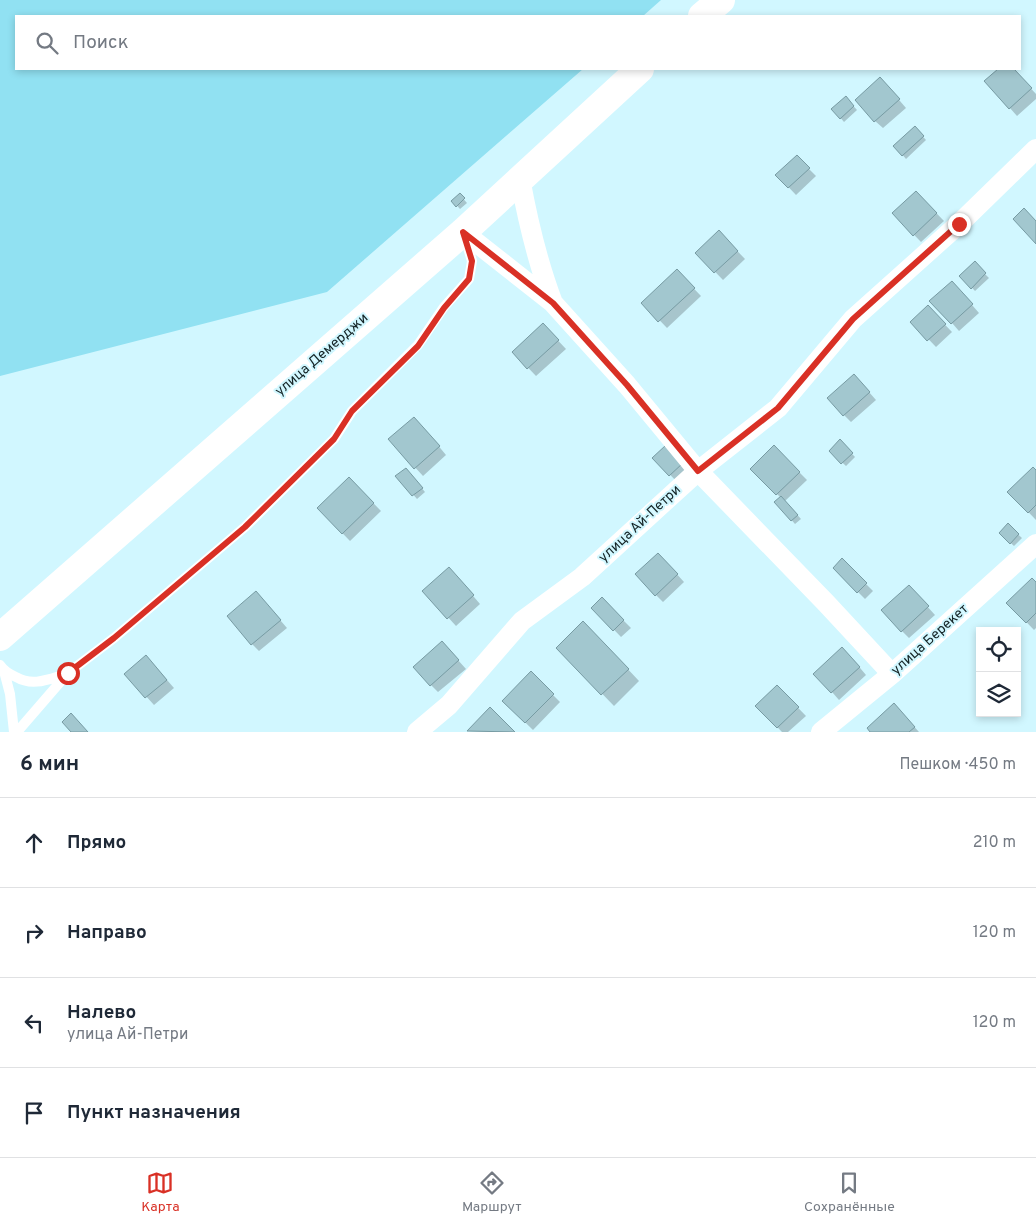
<!DOCTYPE html>
<html lang="ru">
<meta charset="utf-8">
<style>
body{margin:0;font-family:Overpass,sans-serif;background:#f6f6f7;color:#1f2937}
.controls{position:absolute;right:15px;bottom:15px;display:grid;overflow:hidden;border-radius:0px;box-shadow:0 2px 8px #0003}
.controls button{width:45px;height:45px;display:grid;place-items:center;padding:0;border:0;border-bottom:1px solid #e0e1e3;background:#fff;color:#1f2937;font:25px sans-serif}
.stop{position:absolute;width:15px;height:15px;margin:-11px;border:4px solid #d93025;border-radius:50%;background:#fff}
.stop.end{background:#d93025;border-color:#fff;box-shadow:0 1px 5px #0008}
.list{margin:0;padding:0;list-style:none}
h2{display:flex;justify-content:space-between;align-items:center;height:65px;margin:0;padding:0 20px;font-size:21px}
h2 small{font-size:16px;font-weight:400;color:#747a83}
.list li{display:grid;grid-template-columns:32px 1fr auto;gap:15px;align-items:center;box-sizing:border-box;height:90px;padding:0 20px;border-top:1px solid #e0e1e3}
.list b{display:block;font-size:19px;white-space:nowrap}
.list p{margin:0;font-size:16px;white-space:nowrap;color:#747a83}
.list em{font-size:16px;font-style:normal;color:#747a83}
.icon{flex:none;width:28px;height:28px;fill:none;stroke:currentColor;stroke-width:2;stroke-linecap:round;stroke-linejoin:round}
.map{position:relative;flex:none;width:1036px;height:732px;overflow:hidden}
.search{position:absolute;background:#fff;box-shadow:0 2px 8px #0003;left:15px;right:15px;top:15px;height:55px;display:flex;align-items:center;gap:12px;box-sizing:border-box;padding:0 18px;border-radius:0px;color:#747a83;font-size:19px}
.sheet{height:425px;background:#fff}
nav{display:flex;justify-content:space-around;align-items:center;box-sizing:border-box;height:70px;border-top:1px solid #e0e1e3;background:#fff;font-size:14px;color:#747a83}
nav a{display:grid;justify-items:center;gap:2px}
nav .on{color:#d93025}
.map>svg:first-child{display:block}
.green{fill:#91e1f2}
.shadow{fill:#0003}
.building{fill:#a2c7cf;stroke:#779ba3}
.lines{fill:none;stroke-linecap:round;stroke-linejoin:round}
.lane{stroke:#fff;stroke-width:10}
.street{stroke:#fff;stroke-width:20}
.secondary{stroke:#fff;stroke-width:28}
.route{stroke:#d93025;stroke-width:6}
.labels{text-anchor:middle;dominant-baseline:central;stroke-width:4;stroke-linejoin:round;paint-order:stroke}
.street-label{font-size:14px;fill:#142325;stroke:#d1f7ff}
</style>
<div class="map">
<svg width="1036" height="732" viewBox="0 0 1036 732">
<rect width="100%" height="100%" fill="#d1f7ff"/>
<path class="green" d="M0,0h661l-18,16h-627v53h567l-256,223 -327,84z"/>
<path class="shadow" d="M1000,69h13l23,25v5l-19,17 -31,-35z
M888,87l18,21 -23,20 -8,-7z
M846,98l11,12 -13,12 -11,-13z
M915,128l11,12 -20,19 -11,-13z
M797,157l19,19 -20,19 -19,-20z
M916,192l28,29 -23,21 -27,-28z
M460,195l7,8 -7,6 -7,-8z
M719,232l26,27 -22,21 -26,-27z
M974,263l15,15 -14,13 -14,-15z
M677,271l24,25 -34,32 -24,-25z
M959,290l20,23 -20,18 -7,-8z
M928,307l24,25 -16,15 -24,-25z
M550,332l16,17 -30,27 -23,-24z
M861,383l15,17 -25,22 -7,-7z
M422,426l24,29 -23,21 -33,-36z
M840,441l15,16 -9,9 -16,-15z
M666,447l23,24 -11,12 -24,-25z
M774,447l33,33 -22,21 16,18 -6,5 -19,-22 5,-4 -29,-29z
M1036,472v48l-27,-28z
M409,473l16,19 -8,7 -20,-23z
M349,478l32,33 -31,30 -32,-33z
M1008,525l14,13 -8,8 -14,-13z
M842,560l31,31 -8,8 -31,-31z
M666,562l18,20 -21,20 -7,-7z
M456,576l24,28 -24,22 -32,-35z
M1036,584v44l-2,2 -26,-27z
M256,592l31,36 -28,23 -7,-7z
M916,594l19,21 -26,23 -7,-7z
M602,599l29,29 -10,9 -28,-29z
M595,634l44,47 -25,25 -56,-58z
M449,650l17,19 -28,23 -7,-7z
M850,656l16,19 -27,25 -7,-8z
M153,664l21,24 -20,17 -28,-31z
M531,673l29,29 -27,28 -30,-29z
M777,686l29,30 -18,16h-6l-25,-26z
M490,709l23,23 -45,-1z
M901,712l18,20h-47z"/>
<path class="building" d="M998,69h16l18,19 -23,21 -25,-28z
M880,77l20,22 -26,23 -19,-22z
M846,96l8,10 -14,13 -9,-10z
M915,126l9,10 -22,20 -9,-10z
M797,155l13,13 -22,20 -13,-13z
M916,191l21,22 -24,23 -21,-23z
M460,193l5,5 -9,9 -5,-6z
M1024,208l12,13v23l-23,-25z
M719,230l19,21 -24,22 -19,-20z
M975,261l11,12 -15,16 -12,-13z
M677,269l18,19 -37,34 -17,-19z
M952,281l21,23 -22,20 -22,-23z
M928,305l18,19 -19,17 -17,-19z
M543,323l16,17 -32,29 -15,-17z
M854,374l16,18 -27,24 -16,-18z
M414,417l26,29 -26,23 -26,-30z
M840,439l13,14 -12,11 -12,-13z
M666,445l17,18 -14,13 -17,-18z
M774,445l26,27 -24,23 -26,-26z
M1033,467l3,3v35l-8,8 -21,-21z
M406,468l17,20 -11,8 -17,-20z
M349,477l25,26 -32,31 -25,-26z
M781,496l17,19 -7,6 -17,-19z
M1008,523l11,11 -9,10 -11,-11z
M658,553l20,21 -23,22 -20,-22z
M842,558l25,25 -10,10 -24,-25z
M449,567l25,28 -27,24 -25,-28z
M1032,578l4,4v31l-10,10 -20,-20z
M909,585l20,21 -28,26 -20,-22z
M256,591l25,29 -30,25 -24,-29z
M602,597l22,23 -11,11 -22,-23z
M583,621l46,48 -28,26 -45,-47z
M442,641l17,19 -29,26 -17,-19z
M842,647l18,20 -29,26 -18,-19z
M146,655l21,25 -22,18 -21,-24z
M531,671l23,23 -29,29 -23,-22z
M777,685l22,22 -22,21 -22,-22z
M894,703l21,24 -6,5h-39l-3,-4z
M490,707l25,25 -48,-1z
M71,713l17,19h-17l-9,-10z"/>
<g class="lines">
<path class="lane" d="M0,665c4,6 9,9 16,12 17,10 33,2 51,-3
M4,671l6,23 4,38
M17,732l51,-59 46,-35 131,-111 89,-88 18,-28 66,-66 26,-38 25,-28 3,-18 -7,-23"/>
<path class="street" d="M520,178c8,44 17,83 33,125
M463,232l90,71 74,82 71,86 128,132 66,71
M417,732l32,-27 73,-84 60,-44 116,-106 80,-63 75,-89 106,-95 77,-75
M821,732l71,-58 144,-130"/>
<path class="secondary" d="M702,16l19,-16
M0,637l463,-405 177,-163"/>
</g>
<g class="lines">
<path class="route" d="M68,673l46,-35 131,-111 89,-88 18,-28 66,-65 26,-38 25,-29 3,-18 -9,-29 90,71 74,82 71,86 80,-63 75,-89 106,-95"/>
</g>
<g class="labels">
<g class="street-label">
<text transform="translate(322 355) rotate(-41)">улица Демерджи</text>
<text transform="translate(640 524) rotate(-43)">улица Ай-Петри</text>
<text transform="translate(930 640) rotate(-42)">улица Берекет</text>
</g>
</g>
</svg>
<div class="controls">
<button><svg class="icon" aria-label="locate" viewBox="0 0 24 24"><circle cx="12" cy="12" r="6"/><path d="M12 2v4M12 18v4M2 12h4M18 12h4"/></svg></button>
<button><svg class="icon" aria-label="layers" viewBox="0 0 24 24"><path d="M12 4l9 5-9 5-9-5zM3 14l9 5 9-5"/></svg></button>
</div>
<div class="stop" style="left:68px;top:673px"></div>
<div class="stop end" style="left:959px;top:224px"></div>
<div class="search"><svg class="icon" aria-label="search" viewBox="0 0 24 24"><circle cx="10" cy="10" r="6"/><path d="M15 15l6 6"/></svg>Поиск</div>
</div>
<section class="sheet">
<h2>6 мин<small>Пешком · 450 m</small></h2>
<ul class="list">
<li><svg class="icon" aria-label="ahead" viewBox="0 0 24 24"><path d="M12 20V5M6 11l6-6 6 6"/></svg><div><b>Прямо</b></div><em>210 m</em></li>
<li><svg class="icon" aria-label="right" viewBox="0 0 24 24"><path d="M7 20v-9h11M14 6l5 5-5 5"/></svg><div><b>Направо</b></div><em>120 m</em></li>
<li><svg class="icon" aria-label="left" viewBox="0 0 24 24"><path d="M17 20v-9H6M10 6l-5 5 5 5"/></svg><div><b>Налево</b><p>улица Ай-Петри</p></div><em>120 m</em></li>
<li><svg class="icon" aria-label="arrive" viewBox="0 0 24 24"><path d="M6 21V4h12l-3 4 3 4H6"/></svg><div><b>Пункт назначения</b></div></li>
</ul>
</section>
<nav>
<a class="on"><svg class="icon" aria-label="map" viewBox="0 0 24 24"><path d="M3 6l6-2 6 2 6-2v14l-6 2-6-2-6 2zM9 4v14M15 6v14"/></svg>Карта</a>
<a><svg class="icon" aria-label="directions" viewBox="0 0 24 24"><path d="M12 3l9 9-9 9-9-9zM9 14v-3h6M13 9l2 2-2 2"/></svg>Маршрут</a>
<a><svg class="icon" aria-label="saved" viewBox="0 0 24 24"><path d="M7 4h10v16l-5-4-5 4z"/></svg>Сохранённые</a>
</nav>
